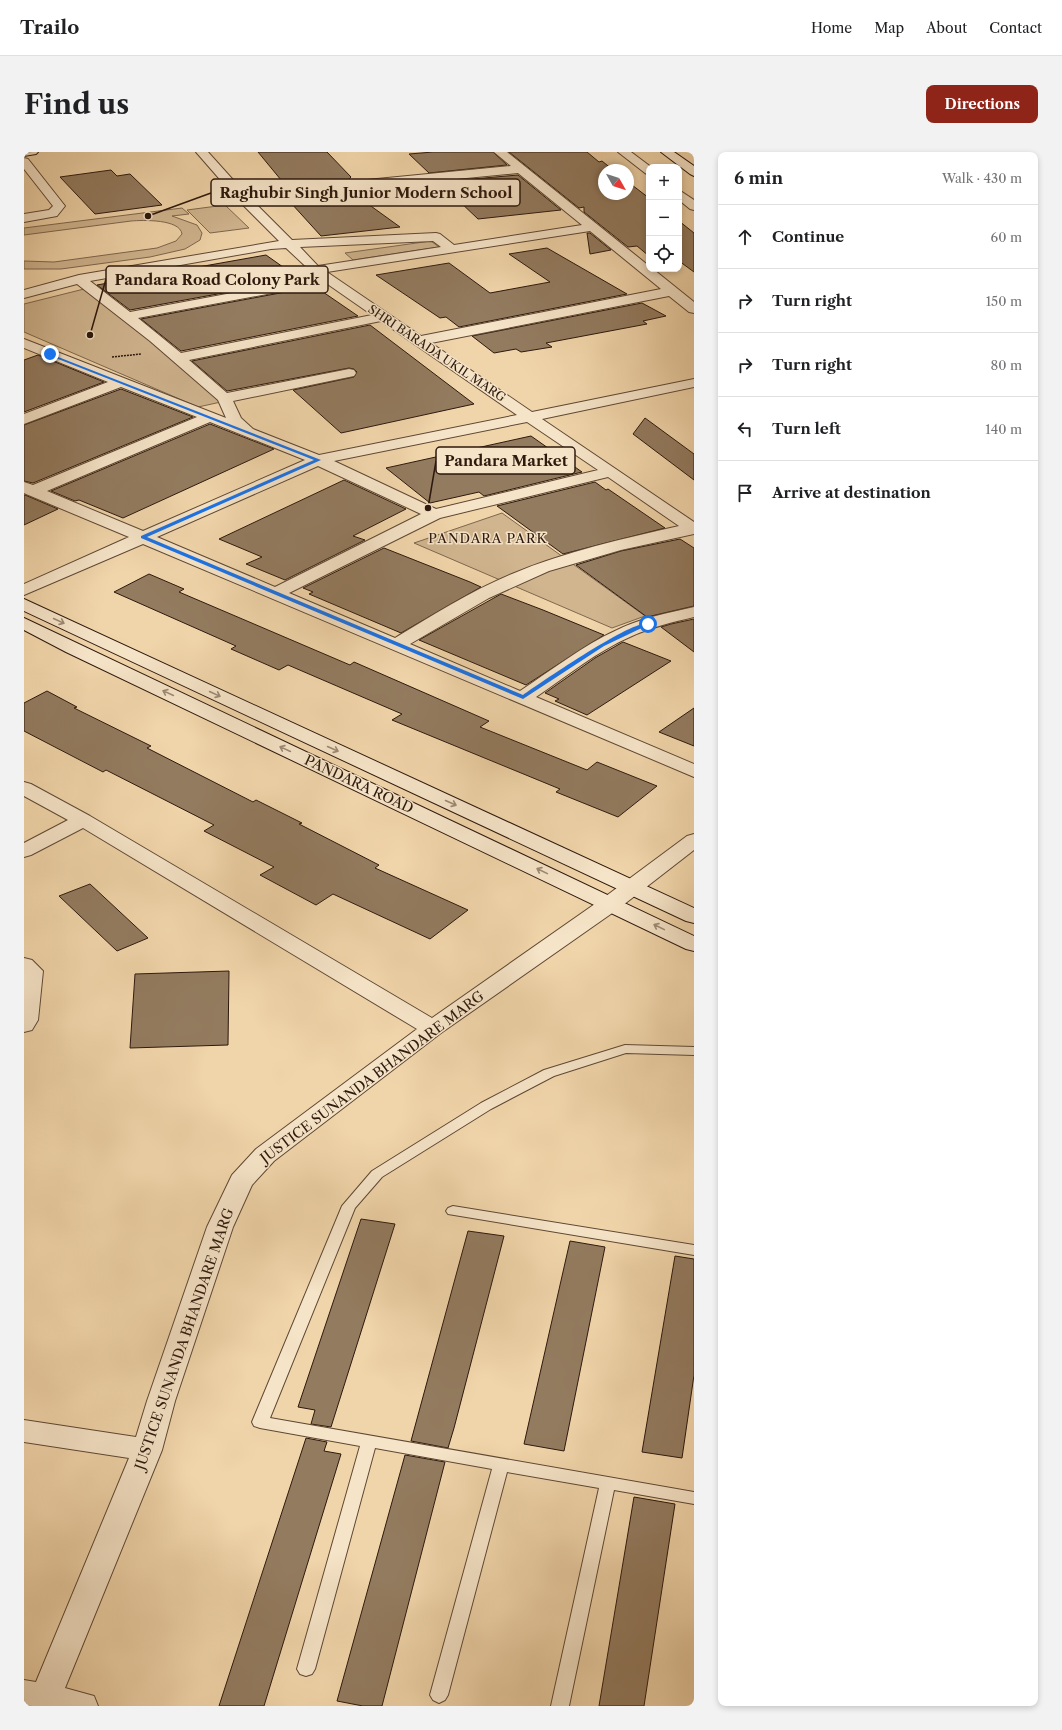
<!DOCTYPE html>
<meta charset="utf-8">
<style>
body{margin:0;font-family:"Libre Caslon Text",serif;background:#f2f2f2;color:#202124}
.controls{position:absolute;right:12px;top:12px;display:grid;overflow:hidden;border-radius:8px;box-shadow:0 2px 6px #0003}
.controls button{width:36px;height:36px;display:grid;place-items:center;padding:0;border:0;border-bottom:1px solid #e0e0e0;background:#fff;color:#202124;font:20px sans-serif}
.compass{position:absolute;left:574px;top:12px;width:36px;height:36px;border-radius:50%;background:#fff;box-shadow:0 2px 6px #0003;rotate:129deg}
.stop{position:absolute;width:12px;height:12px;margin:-9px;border:3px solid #1a73e8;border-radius:50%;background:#fff}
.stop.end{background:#1a73e8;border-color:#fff;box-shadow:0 1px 4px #0008}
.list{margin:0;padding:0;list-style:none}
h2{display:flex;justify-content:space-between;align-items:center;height:52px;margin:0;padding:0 16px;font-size:17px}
h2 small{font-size:13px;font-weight:400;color:#757577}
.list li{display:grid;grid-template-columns:26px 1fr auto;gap:12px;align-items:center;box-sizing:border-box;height:64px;padding:0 16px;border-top:1px solid #e0e0e0}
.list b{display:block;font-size:15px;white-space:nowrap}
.list em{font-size:13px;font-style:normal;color:#757577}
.icon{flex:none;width:22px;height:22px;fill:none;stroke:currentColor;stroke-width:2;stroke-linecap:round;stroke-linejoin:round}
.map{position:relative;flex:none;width:670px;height:1554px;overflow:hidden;border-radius:8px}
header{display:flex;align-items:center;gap:24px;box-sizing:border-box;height:56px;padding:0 20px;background:#fff;border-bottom:1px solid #e0e0e0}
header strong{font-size:19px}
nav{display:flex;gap:22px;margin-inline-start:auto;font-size:14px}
.intro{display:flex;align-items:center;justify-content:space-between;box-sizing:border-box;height:96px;padding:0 24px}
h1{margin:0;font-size:28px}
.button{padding:10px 18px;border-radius:8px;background:#8f2418;color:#fff;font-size:14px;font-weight:700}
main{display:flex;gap:24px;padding:0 24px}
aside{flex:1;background:#fff;border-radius:8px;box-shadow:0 2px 6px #0003}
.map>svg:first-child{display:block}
.green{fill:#d0b58f;stroke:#7e674e}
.building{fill:#937b5f;stroke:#2d190d}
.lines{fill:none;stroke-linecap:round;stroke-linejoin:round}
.lane-casing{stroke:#5e4834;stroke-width:2}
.street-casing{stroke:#5e4834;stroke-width:2}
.secondary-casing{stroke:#2d190d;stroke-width:2}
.path{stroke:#2d190d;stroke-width:1.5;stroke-dasharray:2 1;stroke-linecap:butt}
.lane{fill:#f6e4c8;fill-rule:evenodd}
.street{fill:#f6e4c8;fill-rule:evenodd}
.secondary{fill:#f6e4c8;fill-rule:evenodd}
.oneway{stroke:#9c8974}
.route{fill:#1a73e8}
.labels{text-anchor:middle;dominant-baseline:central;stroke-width:3;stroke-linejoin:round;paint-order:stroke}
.far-street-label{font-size:12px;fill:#2d190d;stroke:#f6e4c8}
.far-neighbourhood-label{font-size:13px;letter-spacing:1px;fill:#2d190d;stroke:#f6e4c8}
.street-label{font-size:14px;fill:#2d190d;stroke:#f6e4c8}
.leader{fill:none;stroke:#2d190d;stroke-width:1.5}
.callout-dot{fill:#2d190d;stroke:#f6e4c8;stroke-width:1.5}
.callout{fill:#f6e4c8;stroke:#2d190d;stroke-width:1.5}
.callout-label{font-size:15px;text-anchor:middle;font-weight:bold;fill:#2d190d}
</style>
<header>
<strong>Trailo</strong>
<nav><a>Home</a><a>Map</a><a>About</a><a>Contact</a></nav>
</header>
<div class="intro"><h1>Find us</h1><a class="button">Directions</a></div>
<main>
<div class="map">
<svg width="670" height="1554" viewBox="0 0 670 1554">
<rect width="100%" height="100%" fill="#f1d5aa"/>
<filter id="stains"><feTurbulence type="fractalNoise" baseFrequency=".005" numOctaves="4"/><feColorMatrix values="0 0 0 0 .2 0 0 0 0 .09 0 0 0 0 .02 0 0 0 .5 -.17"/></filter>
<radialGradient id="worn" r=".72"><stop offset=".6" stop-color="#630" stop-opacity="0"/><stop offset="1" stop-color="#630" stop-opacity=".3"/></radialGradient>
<path class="green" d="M201,53l24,23 -39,5 -23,-23z
M158,56l7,6 -17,2 25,9 5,8 -2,7 -15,9 -35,8 -89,12h-37v-8l30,1 103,-14 19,-7 6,-7c-2,-15 -39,-14 -51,-13l-107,14v-7z
M407,89l8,6 -86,13 -8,-7z
M64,136l66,50 67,64 -23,5 -174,-75v-28z
M478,361l143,103 -33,12 -198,-85z"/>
<path class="building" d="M234,0h69l24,25 -3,3 -62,6z
M409,0h60l14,13 -78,8 -20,-19z
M485,0h78l12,10 3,-1 11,9h-9v24h24v-12l21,16v58l-12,-10 -9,1 -44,-35v-5l-5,1z
M87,18l6,6 13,-2 32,31 -67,9 -35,-37z
M494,23l43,35 -83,9 -39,-37z
M326,39l50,36 -79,9 -30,-33 9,-1 -5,-6z
M655,69l15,12v39l-15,-11z
M563,81h3l21,17 -21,4z
M523,96l80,46 -168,33 -13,-10 -6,1 -64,-43 73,-12 41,30 60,-11 -41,-28z
M242,103l34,24 -170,31 -33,-25z
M288,135l7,5h4l35,24 -177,35 -40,-32z
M618,151l24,13 -23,5 4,3 -101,19 6,4 -31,5 -5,-3 -22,4 -22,-17z
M346,173l104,79 -133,29 -48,-43 61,-13 3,-5 -3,-3 -5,-1 -122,23 -35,-30z
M14,203l66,27 -80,30v-52z
M97,237l72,28 -160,66 -9,-2v-56z
M621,266l49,36v26l-61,-46z
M186,272l64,25 -151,69 -44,-18 -4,1 -24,-10z
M507,284l51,36 -98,24 -5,-4 -49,11 -44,-35z
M320,328l62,29 -53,27 12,4 -80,40 -39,-16 16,-7 -43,-18z
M571,330l11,8 2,-1 57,39 -102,26 -66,-48z
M0,343h1l33,14 -34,16z
M656,387l14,9v58l-47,11 -71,-52 45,-14z
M360,396l86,34 11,5 -80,46 -92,-39 4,-2 -10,-4z
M125,422l35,15 -5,3 75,32 96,41 4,-3 135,59 -9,6 107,43 10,-8 60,24 -39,31 -62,-25 4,-3 -168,-69 10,-6 -114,-49 -9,5 -48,-21 5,-3 -122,-54z
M477,442l42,16 61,25 -78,50 -107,-45z
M670,467v33l-33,-25 10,-3z
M599,490l48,19 -84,54 -32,-14 4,-2 -14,-6 50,-35z
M23,539l30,16 -3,1 77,38 -4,2 106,54 3,-2 46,23 -3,1 80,41 -4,3 93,42 -38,29 -97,-45 -17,11 -56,-30 14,-8 -70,-36 10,-6 -108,-55 -3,2 -79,-41v-28z
M670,556v38l-35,-14z
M66,732l58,54 -31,13 -58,-55z
M205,819l-1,74 -98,3 5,-74z
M337,1067l34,5 -64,203 -20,-3 4,-14 -17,-3z
M444,1079l36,5 -50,192 -6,20 -37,-7z
M546,1089l35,6 -41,204 -40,-7z
M651,1104l19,3v116l-12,83 -40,-6z
M282,1286l21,4 -3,9 17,3 -77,252h-45z
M381,1303l40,7 -63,244h-19l-26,-5z
M610,1345l41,7 -31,202h-45z"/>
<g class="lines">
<g class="lane-casing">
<path id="lane" d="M601,893l69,2v8l-68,-2 -72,23 -63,33 -109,68 -27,31 -85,210 424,74v12l-80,-14 -45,216h-18l48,-218 -92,-16 -59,223 -3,5 -6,3 -6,-3 -3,-5 62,-226 -117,-21 -60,221 -3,5 -6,2 -6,-2 -3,-5 63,-223 -100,-18 -6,-2 -2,-4 90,-216 30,-35 109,-68 63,-33z
M429,1054l241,39v10l-246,-41 -2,-3 2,-3z"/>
</g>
<g class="street-casing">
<path id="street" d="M172,0h12l36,40 267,-26 -17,-14h13l142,114v3h4l41,33v11l-5,-1 -20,-16 -238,47 101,69 162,-33v8l-152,32 152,103v12l-73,16 -72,21 -60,27 -79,46 110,47c32,-21 62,-45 97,-61 24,-12 51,-17 77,-23v10c-21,5 -42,10 -62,19 -35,15 -65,40 -96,61l158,67v13l-551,-233 -119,51v-11l105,-47 -103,-43 -2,-1v-11l9,3 164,-68 -76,-30 -97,37v-10l84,-32 -84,-34v-9l202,79 -8,-18 -68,-59 -73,-57 -53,14v-8l55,-15 200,-34 -42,-42zM494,21l64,52 -128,20 -14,-11 -4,-1 -144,7 -41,-41zM566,79l71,58 -240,47 -94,-64zM409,89l8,6 -123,19 -18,-19zM262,96l31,29 -187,35 -40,-31 181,-32zM302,131l46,32 -191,38 -43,-35zM357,169l136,94 -198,40 -66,-26 -12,-11 -8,-17 121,-25 2,-3 -2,-3 -5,-1 -122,24 -38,-33zM186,270l95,38 -162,71 -96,-40zM503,270l71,48 -162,39 -102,-48zM294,314l103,48 -146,73 -118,-50zM584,325l71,49c-56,13 -113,25 -167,48 -41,17 -79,41 -117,64l-106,-45 151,-75z
M594,0h13l20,15h-2v8l-4,-2z
M0,6l4,1 37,47 -8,10 -33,6v-8l25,-4 4,-4 -29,-37z
M655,38l15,10v10l-4,-1 -11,-9z
M0,630l7,2 59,32 342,202 170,-119 85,-63 7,-2v16l-76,59 -177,124 -167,128 -22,24 -19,42 -58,174 -13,49 -97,238 29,8 4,10h-74v-26l12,2 93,-224 -105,-16v-22l112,17 11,-36 60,-174 25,-52 24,-26 161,-120 -334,-201 -52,27 -7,2v-14l44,-23 -44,-24z
M0,806l8,2 11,11 -5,49 -6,10 -8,2z"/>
</g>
<g class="secondary-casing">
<path id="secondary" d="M0,0h14l-2,2 -12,2z
M637,0h13l20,14v10l-4,-2z
M0,447l670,309v15l-8,-2 -662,-310z
M0,466l670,318v15l-8,-2 -620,-297 -42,-22z"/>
</g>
<path class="path" d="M88,205l29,-3"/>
<use href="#lane" class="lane"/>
<use href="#street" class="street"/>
<use href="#secondary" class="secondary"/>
</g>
<defs><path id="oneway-shaft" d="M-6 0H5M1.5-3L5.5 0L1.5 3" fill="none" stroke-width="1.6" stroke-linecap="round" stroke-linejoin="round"/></defs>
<g class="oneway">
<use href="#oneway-shaft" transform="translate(35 469) rotate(25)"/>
<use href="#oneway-shaft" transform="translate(144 541) rotate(-155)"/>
<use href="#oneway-shaft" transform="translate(191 542) rotate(25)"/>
<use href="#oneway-shaft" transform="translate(261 597) rotate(-155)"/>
<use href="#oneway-shaft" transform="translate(309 597) rotate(24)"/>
<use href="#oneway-shaft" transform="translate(427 651) rotate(24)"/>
<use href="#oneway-shaft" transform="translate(518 719) rotate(-154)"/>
<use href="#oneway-shaft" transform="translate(635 775) rotate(-154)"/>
</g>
<path class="route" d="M24,201l273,107 -174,77 376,158c16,-11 114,-79 127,-71l-46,22 -81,53 -382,-161v-2l173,-76 -266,-105z"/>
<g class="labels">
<g class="far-street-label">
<text transform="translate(413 201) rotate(34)">SHRI BARADA UKIL MARG</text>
</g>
<g class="far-neighbourhood-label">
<text x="464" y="386">PANDARA PARK</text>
</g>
<g class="street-label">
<text transform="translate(335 632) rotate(25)">PANDARA ROAD</text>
<text transform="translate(348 925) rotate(-37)">JUSTICE SUNANDA BHANDARE MARG</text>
<text transform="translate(160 1187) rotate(-71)">JUSTICE SUNANDA BHANDARE MARG</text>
</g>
</g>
<path class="leader" d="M124 64L187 41M66 183L82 127M404 356L412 309"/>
<g class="callout-dot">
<circle cx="124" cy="64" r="4"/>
<circle cx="66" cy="183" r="4"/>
<circle cx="404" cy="356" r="4"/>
</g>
<g class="callout">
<rect x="187" y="27" width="309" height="27" rx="4"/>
<rect x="82" y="114" width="222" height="27" rx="4"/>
<rect x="412" y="295" width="139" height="27" rx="4"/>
</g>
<g class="callout-label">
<text x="342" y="46">Raghubir Singh Junior Modern School</text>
<text x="193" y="133">Pandara Road Colony Park</text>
<text x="482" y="314">Pandara Market</text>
</g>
<rect width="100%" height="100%" filter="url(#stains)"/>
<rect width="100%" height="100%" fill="url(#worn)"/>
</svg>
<div class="controls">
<button>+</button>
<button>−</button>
<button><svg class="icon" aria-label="locate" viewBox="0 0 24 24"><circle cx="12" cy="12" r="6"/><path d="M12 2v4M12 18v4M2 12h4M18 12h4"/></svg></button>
</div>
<svg class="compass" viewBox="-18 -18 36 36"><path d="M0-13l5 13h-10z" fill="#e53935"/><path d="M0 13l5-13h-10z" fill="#757577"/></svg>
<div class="stop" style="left:624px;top:472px"></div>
<div class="stop end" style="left:26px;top:202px"></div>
</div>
<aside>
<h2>6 min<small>Walk · 430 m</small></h2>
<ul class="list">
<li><svg class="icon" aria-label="ahead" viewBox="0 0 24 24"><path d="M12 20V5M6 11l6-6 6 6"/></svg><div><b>Continue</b></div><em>60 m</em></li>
<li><svg class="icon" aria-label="right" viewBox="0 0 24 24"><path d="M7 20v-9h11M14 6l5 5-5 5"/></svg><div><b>Turn right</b></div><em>150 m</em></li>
<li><svg class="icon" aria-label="right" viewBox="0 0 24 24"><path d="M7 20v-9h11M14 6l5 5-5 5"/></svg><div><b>Turn right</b></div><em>80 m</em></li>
<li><svg class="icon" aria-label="left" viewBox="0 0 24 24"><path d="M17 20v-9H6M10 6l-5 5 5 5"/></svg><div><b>Turn left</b></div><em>140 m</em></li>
<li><svg class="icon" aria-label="arrive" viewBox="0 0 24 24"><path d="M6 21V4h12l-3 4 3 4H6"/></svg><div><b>Arrive at destination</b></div></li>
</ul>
</aside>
</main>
